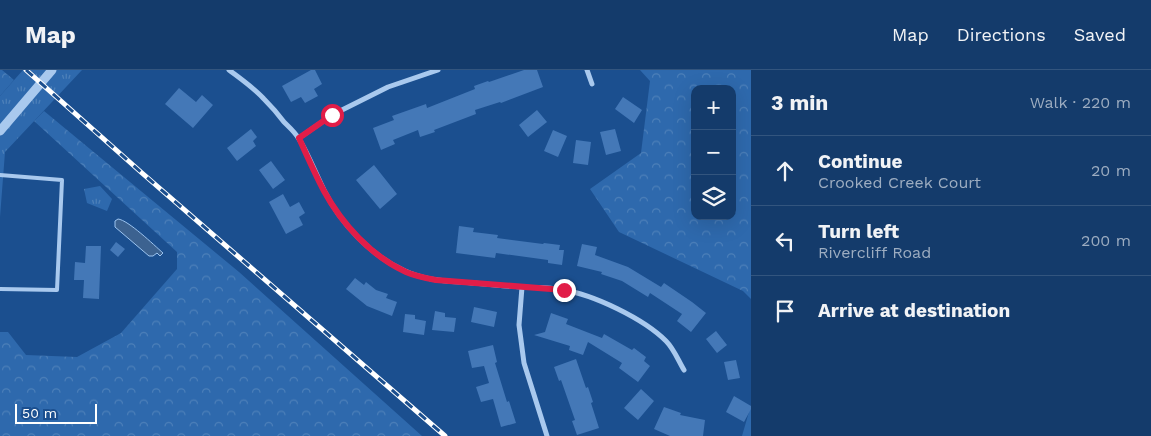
<!DOCTYPE html>
<meta charset="utf-8">
<style>
body{margin:0;font-family:"Work Sans",sans-serif;background:#1d4271;color:#f1f3f6}
.controls{position:absolute;right:15px;top:15px;display:grid;overflow:hidden;border-radius:10px;box-shadow:0 5px 20px #0002}
.controls button{width:45px;height:45px;display:grid;place-items:center;padding:0;border:0;border-bottom:1px solid #33557e;background:#143b6b;color:#f1f3f6;font:25px sans-serif}
.scale{position:absolute;left:15px;bottom:12px;width:82px;box-sizing:border-box;padding-left:5px;border:2px solid #fff;border-top:0;font-size:14px;line-height:18px;white-space:nowrap;color:#fff;-webkit-text-stroke:4px #1b4f8f;paint-order:stroke}
.stop{position:absolute;width:15px;height:15px;margin:-11px;border:4px solid #e11d48;border-radius:50%;background:#fff}
.stop.end{background:#e11d48;border-color:#fff;box-shadow:0 1px 5px #0008}
.list{margin:0;padding:0;list-style:none}
h2{display:flex;justify-content:space-between;align-items:center;height:65px;margin:0;padding:0 20px;font-size:21px}
h2 small{font-size:16px;font-weight:400;color:#9dadc1}
.list li{display:grid;grid-template-columns:32px 1fr auto;gap:15px;align-items:center;box-sizing:border-box;height:70px;padding:0 20px;border-top:1px solid #33557e}
.list b{display:block;font-size:19px;white-space:nowrap}
.list p{margin:0;font-size:16px;white-space:nowrap;color:#9dadc1}
.list em{font-size:16px;font-style:normal;color:#9dadc1}
.icon{flex:none;width:28px;height:28px;fill:none;stroke:currentColor;stroke-width:2;stroke-linecap:round;stroke-linejoin:round}
.map{position:relative;flex:none;width:751px;height:366px;overflow:hidden}
header{display:flex;align-items:center;gap:30px;box-sizing:border-box;height:70px;padding:0 25px;background:#143b6b;border-bottom:1px solid #33557e}
header strong{font-size:24px}
nav{display:flex;gap:28px;margin-inline-start:auto;font-size:18px}
main{display:flex}
aside{flex:1;background:#143b6b}
.map>svg:first-child{display:block}
.forest{fill:url(#forest-crowns);fill-rule:evenodd}
.park{fill:url(#park-tufts)}
.water{fill:#3c6290;stroke:#9cc4f0}
.building{fill:#4478b7}
.lines{fill:none;stroke-linecap:round;stroke-linejoin:round}
.service{stroke:#a9c9ee;stroke-width:4}
.minor{stroke:#a9c9ee;stroke-width:5}
.tertiary{stroke:#a9c9ee;stroke-width:9}
.rail-casing{stroke:#fff;stroke-width:5}
.rail{stroke:#1b4f8f;stroke-width:3;stroke-dasharray:9;stroke-linecap:butt}
.route{stroke:#e11d48;stroke-width:6}
</style>
<header>
<strong>Map</strong>
<nav><a>Map</a><a>Directions</a><a>Saved</a></nav>
</header>
<main>
<div class="map">
<svg width="751" height="366" viewBox="0 0 751 366">
<defs>
<pattern id="forest-crowns" width="20" height="18" patternUnits="userSpaceOnUse" patternTransform="scale(1.25)"><rect width="20" height="18" fill="#2e69ad"/><path d="M2 6a3 3 0 1 1 6 0M12 15a3 3 0 1 1 6 0" fill="none" stroke="#4d80b9"/></pattern>
<pattern id="park-tufts" width="24" height="20" patternUnits="userSpaceOnUse" patternTransform="scale(1.25)"><rect width="24" height="20" fill="#2e69ad"/><path d="M3 7l-1-3M5 7V3M7 7l1-3M15 17l-1-3M17 17v-4M19 17l1-3" fill="none" stroke="#4d80b9"/></pattern>
</defs>
<rect width="100%" height="100%" fill="#1b4f8f"/>
<path class="forest" d="M0,0h2l12,10 -14,16z
M640,0h111v229l-8,-8 -124,-59 -29,-43 51,-36 9,-72zM695,19h37v127h-37z
M44,41l195,161 183,164h-422v-104h8l18,23 51,2 44,-24 56,-64v-17l-143,-131z"/>
<path class="park" d="M23,0h59l-77,82 -5,65v-121z
M100,116l12,13 -5,12 -20,-8 -3,-14z
M751,335v31h-9z"/>
<path class="water" d="M118,149c10,1 36,26 45,34l-3,3 -3,-3 -4,3h-4l-34,-29v-6z"/>
<path class="building" d="M311,0h4l7,14 -8,5 4,7 -13,7 -4,-6 -10,5 -9,-16z
M524,0h13l6,17 -42,16 -1,-1 -25,8 1,4 -42,16 1,2 -15,5 -2,-7 -25,10 2,4 -14,6 -8,-22 21,-8 -2,-4 34,-12 1,4 48,-19 -1,-3 14,-5 1,1z
M179,18l17,14 6,-7 11,10 -20,23 -28,-24z
M623,27l19,13 -8,13 -19,-14z
M537,40l10,12 -19,15 -9,-12z
M251,59l6,8 -4,4 3,5 -19,15 -10,-13z
M615,59l6,22 -15,4 -6,-23z
M553,60l14,6 -9,21 -14,-6z
M576,70l15,2 -3,23 -15,-2z
M271,91l14,19 -12,9 -14,-19z
M374,95l23,29 -17,15 -24,-29z
M283,124l7,13 9,-5 6,11 -6,4 4,8 -17,9 -17,-32z
M459,156l15,2 -1,4 25,3 -1,3 46,6 1,-1 16,2 -1,5h5l-2,15 -14,-2v-3l-52,-7 -1,5 -39,-5z
M116,172l9,7 -7,8 -8,-7z
M582,174l15,3 -2,8 33,12 33,20 3,-4 28,19 14,11 -15,19 -14,-11 5,-7 -32,-21 -2,4 -26,-16 -21,-7 1,-2 -25,-6z
M86,176h15l-2,53 -16,-1 1,-18h-10l1,-18 10,1z
M355,208l9,7 2,-3 10,8 12,4 -2,4 11,4 -5,14 -25,-10 -21,-17z
M474,237l23,5 -3,15 -23,-5z
M435,241l10,2v4l11,1 -2,14 -22,-2z
M551,243l17,6 -2,5 36,14 2,-4 28,16 2,-2 12,9 -2,4 6,5 -12,16 -19,-14 3,-5 -34,-21 -5,13 -14,-5 1,-4 -36,-11 11,-3z
M405,244l10,1v4l11,2 -2,14 -21,-3z
M716,261l11,14 -10,8 -11,-14z
M493,275l4,17 -2,1 12,39 2,-1 7,22 -15,4 -8,-28 -12,3 -5,-15 13,-4 -5,-17 -12,2 -4,-17z
M576,289l10,29 2,-1 5,15 -2,1 8,25 -22,7 -5,-14 3,-1 -14,-40 -2,1 -5,-14z
M736,290l4,18 -12,2 -4,-18z
M641,319l13,12 -16,19 -14,-12z
M734,326l17,10v3l-7,13 -18,-10z
M664,337l17,6 -1,2 25,5 -2,16h-33l-16,-7z"/>
<g class="lines">
<path class="service" d="M0,105l62,5 -5,110 -57,-1"/>
<path class="minor" d="M229,0c12,9 25,18 35,29 7,7 14,15 20,23 5,5 11,10 15,17 9,14 17,35 25,51 16,33 47,66 81,81 21,10 44,10 67,12 16,1 32,3 49,4 13,1 27,0 41,3 31,4 82,29 104,51 8,8 12,19 18,29
M587,0l5,14
M299,68l33,-23 56,-28 50,-17
M522,217l-3,38 5,38 23,73"/>
<path class="tertiary" d="M0,61l52,-61"/>
<g class="rail-casing">
<path id="rail" d="M26,0l116,103 303,263"/>
</g>
<use href="#rail" class="rail"/>
</g>
<g class="lines">
<path class="route" d="M332,45l-33,23c8,18 16,36 25,53 18,33 47,65 82,81 9,4 19,6 30,8l128,10"/>
</g>
</svg>
<div class="controls">
<button>+</button>
<button>−</button>
<button><svg class="icon" aria-label="layers" viewBox="0 0 24 24"><path d="M12 4l9 5-9 5-9-5zM3 14l9 5 9-5"/></svg></button>
</div>
<div class="scale">50 m</div>
<div class="stop" style="left:332px;top:45px"></div>
<div class="stop end" style="left:564px;top:220px"></div>
</div>
<aside>
<h2>3 min<small>Walk · 220 m</small></h2>
<ul class="list">
<li><svg class="icon" aria-label="ahead" viewBox="0 0 24 24"><path d="M12 20V5M6 11l6-6 6 6"/></svg><div><b>Continue</b><p>Crooked Creek Court</p></div><em>20 m</em></li>
<li><svg class="icon" aria-label="left" viewBox="0 0 24 24"><path d="M17 20v-9H6M10 6l-5 5 5 5"/></svg><div><b>Turn left</b><p>Rivercliff Road</p></div><em>200 m</em></li>
<li><svg class="icon" aria-label="arrive" viewBox="0 0 24 24"><path d="M6 21V4h12l-3 4 3 4H6"/></svg><div><b>Arrive at destination</b></div></li>
</ul>
</aside>
</main>
